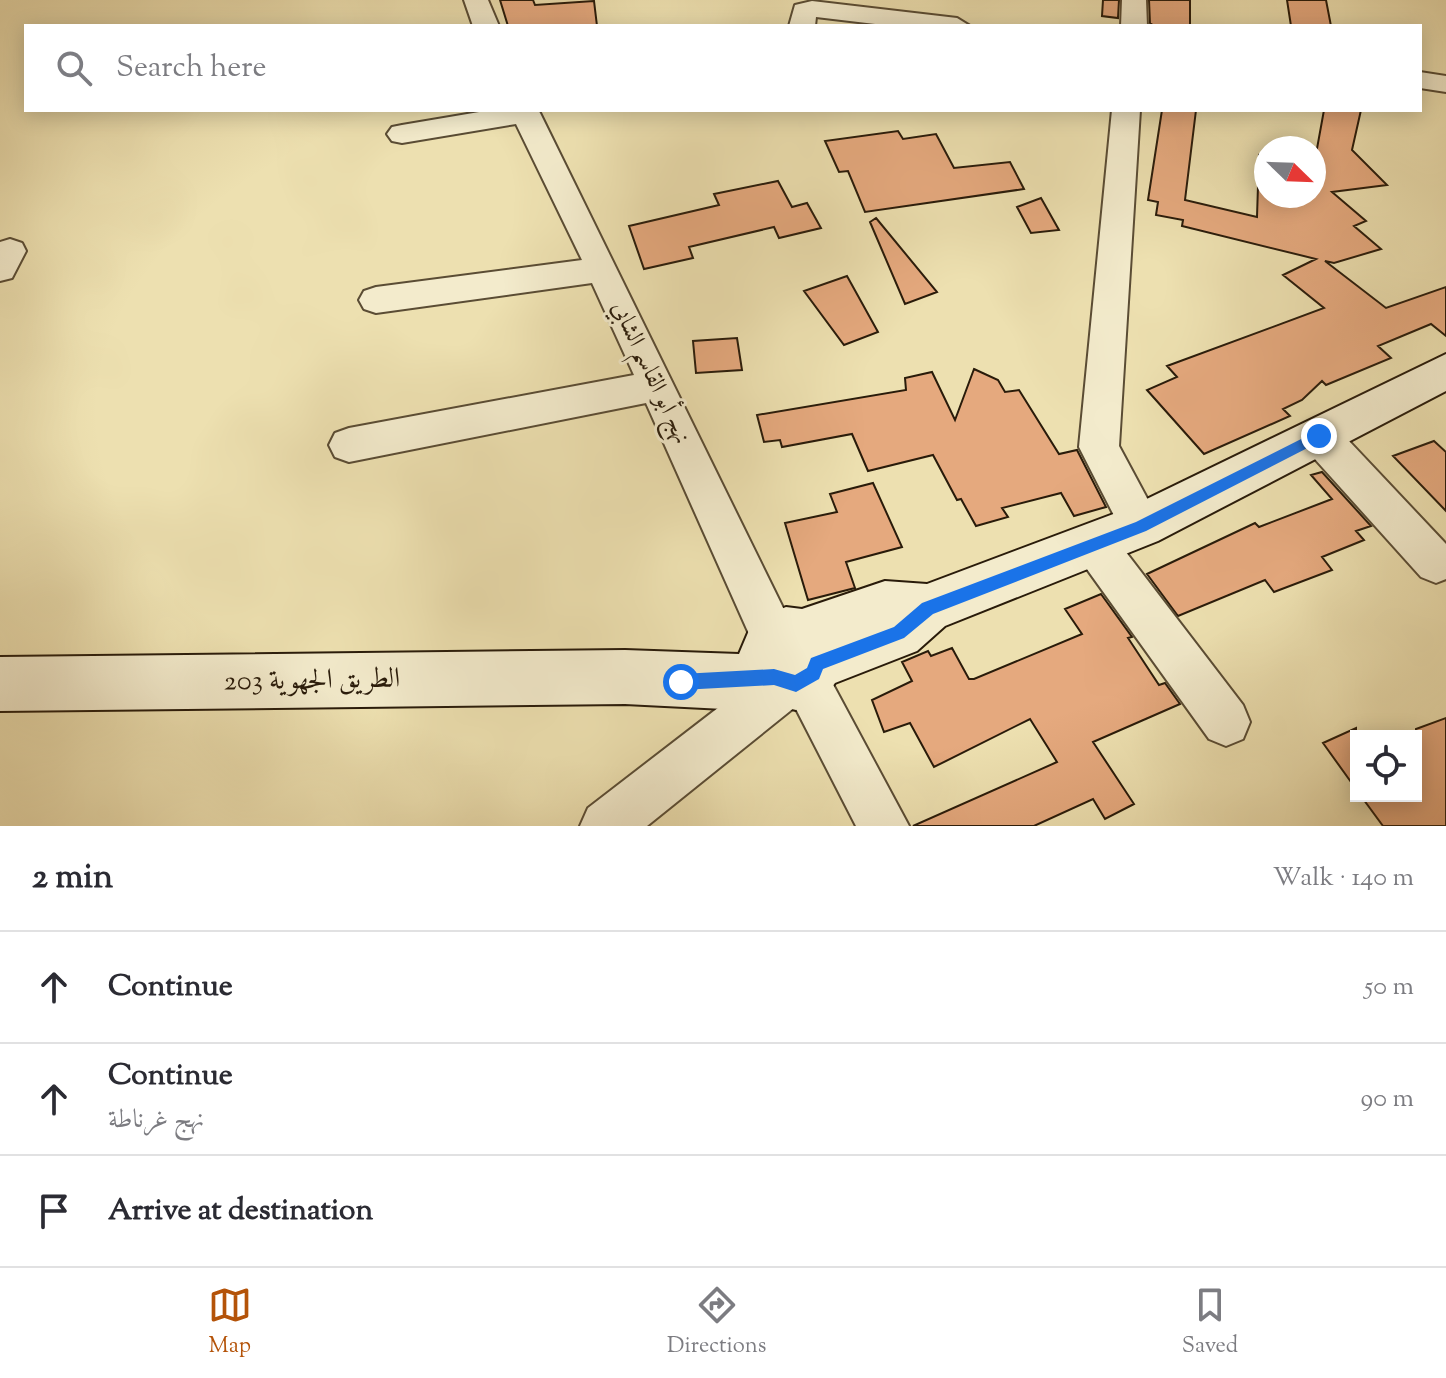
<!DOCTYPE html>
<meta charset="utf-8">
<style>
body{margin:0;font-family:"Sorts Mill Goudy",Amiri,serif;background:#f2f2f3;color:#2b2b33}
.controls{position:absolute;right:24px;bottom:24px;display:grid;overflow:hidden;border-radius:0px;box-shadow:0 4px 20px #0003}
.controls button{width:72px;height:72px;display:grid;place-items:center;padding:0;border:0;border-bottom:2px solid #e1e1e2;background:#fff;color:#2b2b33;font:40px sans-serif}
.compass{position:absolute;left:1254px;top:136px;width:72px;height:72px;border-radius:50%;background:#fff;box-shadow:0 4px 20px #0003;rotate:113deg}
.stop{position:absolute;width:24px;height:24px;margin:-18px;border:6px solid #1a73e8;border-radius:50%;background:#fff}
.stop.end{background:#1a73e8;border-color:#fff;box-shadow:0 2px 8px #0008}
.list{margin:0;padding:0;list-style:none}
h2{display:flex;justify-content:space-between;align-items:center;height:104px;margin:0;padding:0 32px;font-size:34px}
h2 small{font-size:26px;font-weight:400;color:#7c7c81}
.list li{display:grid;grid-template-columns:52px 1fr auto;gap:24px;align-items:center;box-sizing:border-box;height:112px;padding:0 32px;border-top:2px solid #e1e1e2}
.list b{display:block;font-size:30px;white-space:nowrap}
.list p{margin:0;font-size:26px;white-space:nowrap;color:#7c7c81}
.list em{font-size:26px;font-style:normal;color:#7c7c81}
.icon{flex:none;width:44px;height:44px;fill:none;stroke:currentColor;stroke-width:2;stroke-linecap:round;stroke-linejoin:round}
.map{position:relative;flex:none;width:1446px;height:826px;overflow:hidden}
.search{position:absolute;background:#fff;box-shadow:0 4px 20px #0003;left:24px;right:24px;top:24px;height:88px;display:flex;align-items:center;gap:20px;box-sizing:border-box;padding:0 28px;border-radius:0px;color:#7c7c81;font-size:30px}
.sheet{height:440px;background:#fff}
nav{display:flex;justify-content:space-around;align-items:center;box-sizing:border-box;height:112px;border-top:2px solid #e1e1e2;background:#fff;font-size:22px;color:#7c7c81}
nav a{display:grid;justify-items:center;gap:4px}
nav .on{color:#b45309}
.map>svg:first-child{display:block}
.building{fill:#e5a97e;stroke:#291b0a;stroke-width:2}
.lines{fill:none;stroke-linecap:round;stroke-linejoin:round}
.minor-casing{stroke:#5a4c34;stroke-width:4}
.secondary-casing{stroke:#291b0a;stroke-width:4}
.minor{fill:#f3ebcc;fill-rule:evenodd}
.secondary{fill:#f3ebcc;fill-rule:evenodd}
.route{fill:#1a73e8}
.labels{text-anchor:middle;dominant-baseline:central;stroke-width:6;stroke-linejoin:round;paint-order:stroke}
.street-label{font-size:24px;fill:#291b0a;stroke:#f3ebcc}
.near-street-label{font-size:28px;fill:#291b0a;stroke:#f3ebcc}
</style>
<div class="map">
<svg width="1446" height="826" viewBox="0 0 1446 826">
<rect width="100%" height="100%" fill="#ede0b0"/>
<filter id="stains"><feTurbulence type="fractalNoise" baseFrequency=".0025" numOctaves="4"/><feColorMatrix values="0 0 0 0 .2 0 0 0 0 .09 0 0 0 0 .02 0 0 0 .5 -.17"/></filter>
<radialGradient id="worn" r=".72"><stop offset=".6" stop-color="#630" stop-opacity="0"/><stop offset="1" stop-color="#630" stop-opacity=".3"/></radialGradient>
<path class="building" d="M500,0h33l2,5 59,-4 3,25h-89z
M1103,0h16l-1,18 -16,-2z
M1149,0h41v26h-36l-4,-3z
M1287,0h39l5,26h-40z
M1162,110h34l-11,90 72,17 2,-62 7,1v40h48v-31l10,-55h37l-9,40 35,35 -55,7 34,29 -12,5 27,23 -47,14 -9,-2 61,47 60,-21v49l-15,-12 -53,22 13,12 -65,27 -4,-4 -20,19 -19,9 7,7 -86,38 -57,-64 30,-13 -10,-11 157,-58 -41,-33 33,-16 -134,-33 1,-6 -27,-5 2,-13 -10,-2z
M898,131l5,8 33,-5 18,34 56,-6 14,27 -159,23 -17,-41 -9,1 -14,-31z
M778,181l14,26 15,-4 14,25 -42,10 -5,-11 -85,20 4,11 -49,11 -15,-43 90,-21 -5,-11z
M1041,198l18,32 -28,3 -14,-26z
M876,218l61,74 -32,12 -35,-82z
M847,276l31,56 -34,13 -40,-54z
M737,338l5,32 -46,3 -3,-32z
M974,369l24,11 7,12 14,-2 40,64 18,-4 29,57 -32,9 -13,-23 -59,15 6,9 -32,9 -15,-27 -4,1 -24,-45 -65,16 -16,-37 -70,13 -2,-7 -16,2 -7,-27 149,-25 -1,-12 27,-6 23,48z
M1434,441l12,11v59l-53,-55z
M1322,472l49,54 -15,5 8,9 -42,17 10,13 -58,22 -9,-12 -87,36 -31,-42 108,-51 4,4 73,-28 -21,-24z
M873,483l29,64 -56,15 9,26 -47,12 -23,-77 52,-11 -7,-18z
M1101,594l31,43 -4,1 31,47 6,-2 15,21 -87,38 41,62 -29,15 -12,-20 -59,27h-121l144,-64 -27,-43 -96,48 -24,-44 -26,9 -12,-32 40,-19 -10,-19 26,-11 3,5 21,-8 17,31h5l108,-45 -17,-25z
M1446,718v108h-63l-22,-30h55v-67z
M1356,728v61l-33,-46z"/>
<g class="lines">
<g class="minor-casing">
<path id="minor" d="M464,0h24l11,26h-26z
M1122,0h24l1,26h-26z
M812,1l145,17 13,8h-78l-76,-9 -1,9h-26l6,-21z
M1420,72l26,4v16l-26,-4z
M491,110h47l2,3 250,509 7,16 -7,16 -16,6 -16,-6 -112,-251 -297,59 -14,-5 -6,-12 6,-12 14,-5 285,-53 -42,-92 -216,30 -12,-4 -5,-9 5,-9 12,-4 206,-27 -66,-136 -114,19 -10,-2 -5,-7 5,-7 10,-2z
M1112,110h28l-21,336 43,80 -6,13 -15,6 -15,-6 -47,-92z
M10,239l12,4 4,8 -14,27 -12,3v-39z
M1319,420l14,4 113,120v35l-10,4 -15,-6 -116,-129 -5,-12 5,-12z
M1094,525l15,5 134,175 7,17 -7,17 -17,7 -17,-7 -130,-181 -6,-14 6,-14z
M806,657l16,7 87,162h-53l-61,-119 -148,119h-67l8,-18 183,-141z"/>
</g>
<g class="secondary-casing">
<path id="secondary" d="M1446,354v37l-288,150 -213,85 -28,25 -82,32 -11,15 -28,12 -25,-6 -47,5 -99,-5 -625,7v-54l625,-7 114,4 11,-26 13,-12 23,-9 16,2 83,-28 42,3 197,-74z"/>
</g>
<use href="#minor" class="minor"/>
<use href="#secondary" class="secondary"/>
</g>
<path class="route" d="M1319,430l4,2v8l-177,91 -213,83 -29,24 -81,31 -4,10 -23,13 -22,-7 -93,5 -8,-8 8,-8 93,-5 21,6 12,-7 4,-10 83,-31 28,-24 214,-81z"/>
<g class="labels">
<g class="street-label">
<text transform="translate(650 373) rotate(65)">نهج أبو القاسم الشابي</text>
</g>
<g class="near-street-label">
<text transform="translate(312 681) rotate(-1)">الطريق الجهوية 203</text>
</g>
</g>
<rect width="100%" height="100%" filter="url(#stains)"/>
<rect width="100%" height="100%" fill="url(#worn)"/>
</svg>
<div class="controls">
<button><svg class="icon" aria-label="locate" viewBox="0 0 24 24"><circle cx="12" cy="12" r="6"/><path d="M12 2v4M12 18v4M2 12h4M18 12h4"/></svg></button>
</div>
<svg class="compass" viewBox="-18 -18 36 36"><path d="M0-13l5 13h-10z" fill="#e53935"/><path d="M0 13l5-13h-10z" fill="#7c7c81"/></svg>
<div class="stop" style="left:681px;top:682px"></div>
<div class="stop end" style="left:1319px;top:436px"></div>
<div class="search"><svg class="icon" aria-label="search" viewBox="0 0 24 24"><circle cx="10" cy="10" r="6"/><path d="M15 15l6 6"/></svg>Search here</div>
</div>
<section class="sheet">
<h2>2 min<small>Walk · 140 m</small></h2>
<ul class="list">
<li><svg class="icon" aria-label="ahead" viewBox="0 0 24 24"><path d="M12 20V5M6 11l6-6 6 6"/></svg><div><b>Continue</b></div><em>50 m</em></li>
<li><svg class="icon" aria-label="ahead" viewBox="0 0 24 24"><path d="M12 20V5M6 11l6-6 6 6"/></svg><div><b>Continue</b><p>نهج غرناطة</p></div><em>90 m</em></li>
<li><svg class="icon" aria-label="arrive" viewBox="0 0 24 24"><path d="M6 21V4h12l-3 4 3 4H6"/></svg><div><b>Arrive at destination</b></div></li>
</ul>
</section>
<nav>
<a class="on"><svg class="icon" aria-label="map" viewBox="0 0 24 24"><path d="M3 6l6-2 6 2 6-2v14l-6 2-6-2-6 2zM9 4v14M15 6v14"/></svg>Map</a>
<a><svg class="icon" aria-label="directions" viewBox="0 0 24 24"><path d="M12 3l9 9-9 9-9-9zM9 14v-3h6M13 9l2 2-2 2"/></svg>Directions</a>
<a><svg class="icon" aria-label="saved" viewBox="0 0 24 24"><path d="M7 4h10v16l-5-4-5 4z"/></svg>Saved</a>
</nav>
